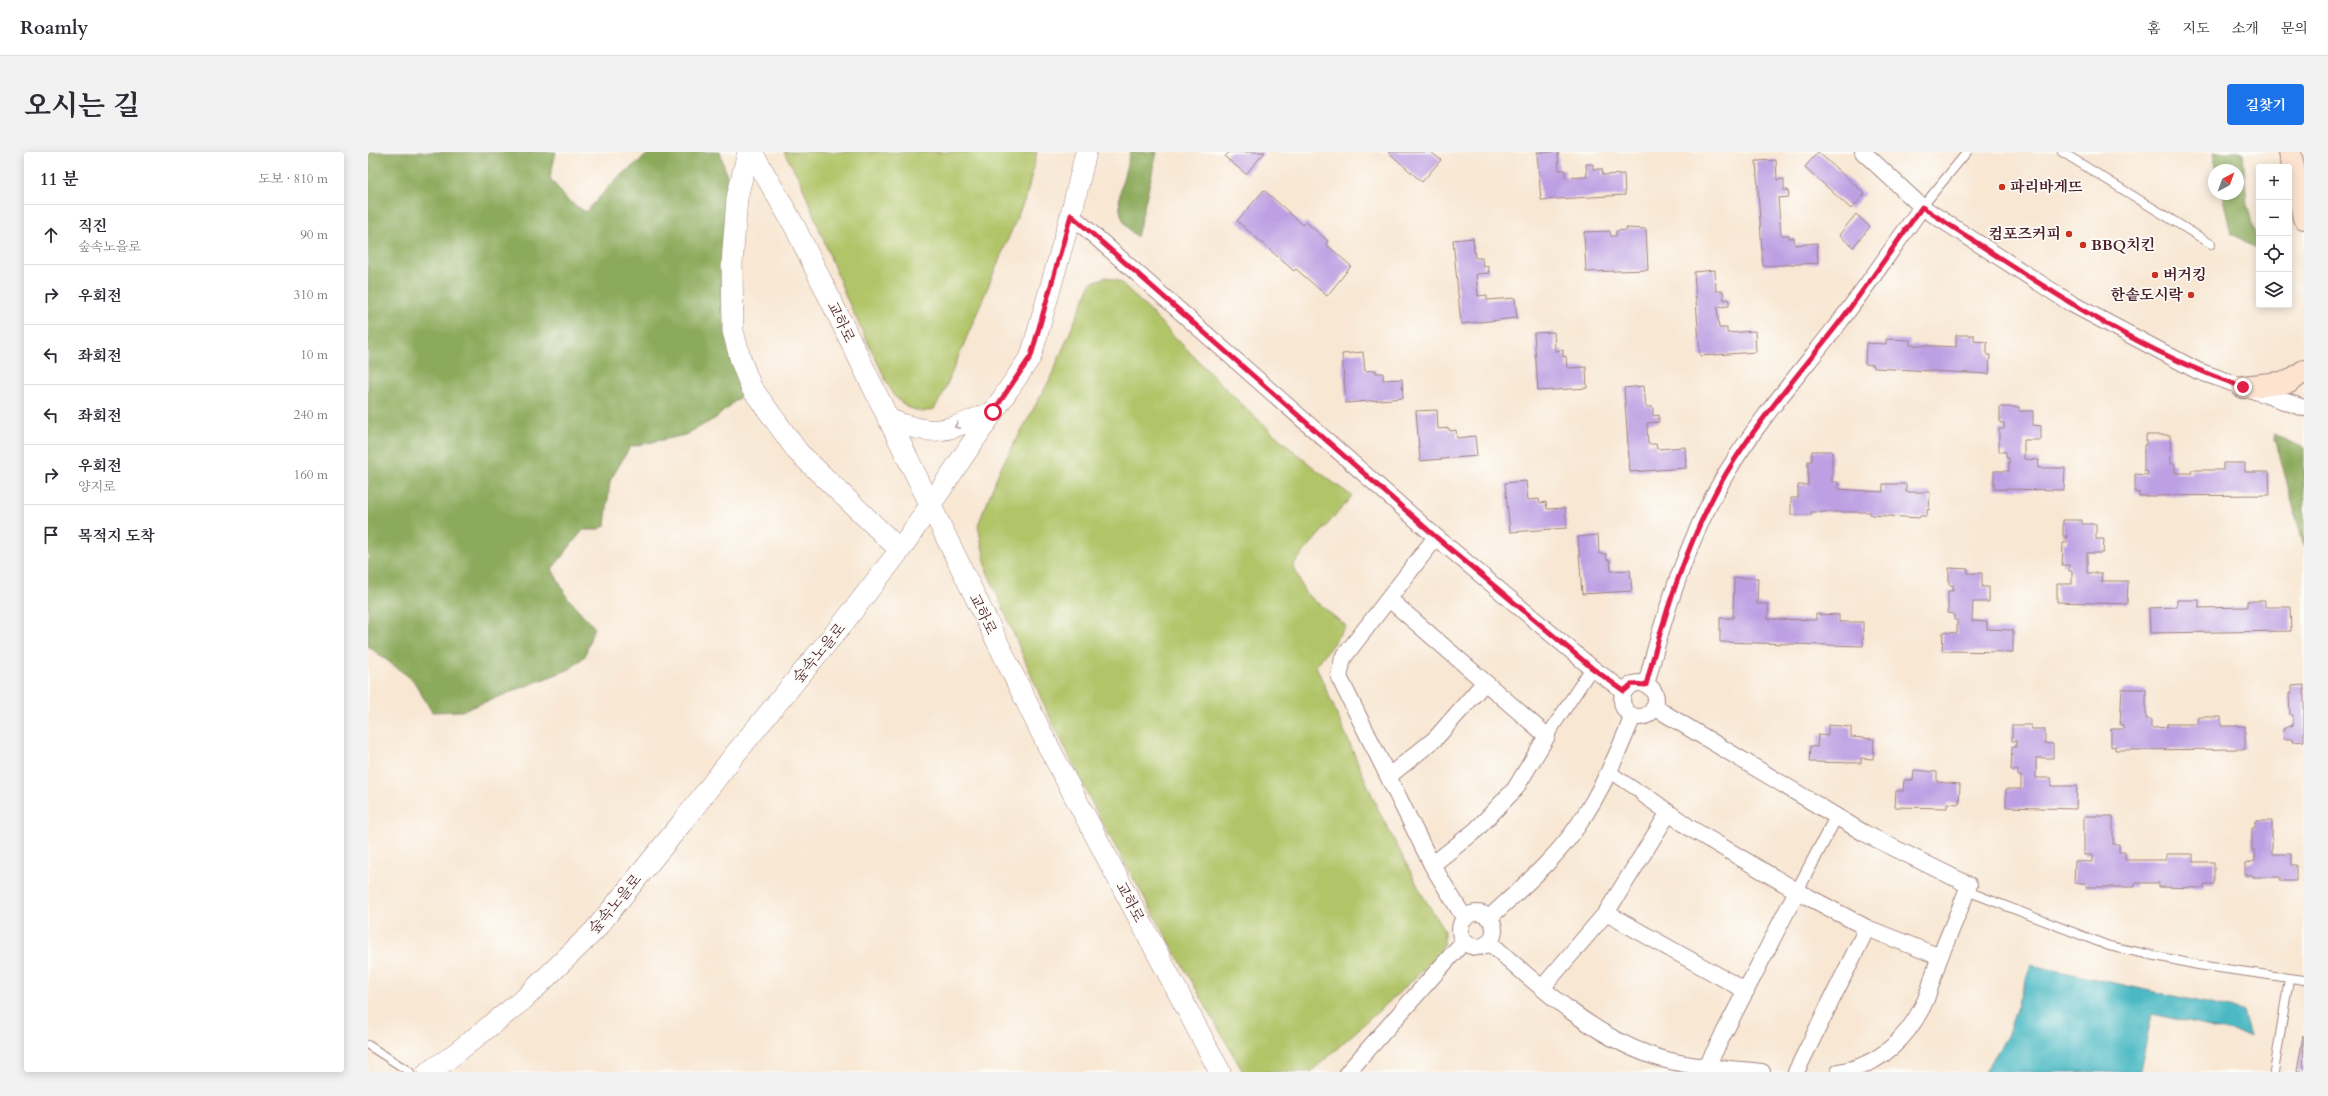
<!DOCTYPE html>
<html lang="ko">
<meta charset="utf-8">
<style>
body{margin:0;font-family:Cardo,"Noto Serif KR",serif;background:#f2f2f3;color:#2b2b33}
.controls{position:absolute;right:12px;top:12px;display:grid;overflow:hidden;border-radius:4px;box-shadow:0 2px 10px #0003}
.controls button{width:36px;height:36px;display:grid;place-items:center;padding:0;border:0;border-bottom:1px solid #e1e1e2;background:#fff;color:#2b2b33;font:20px sans-serif}
.compass{position:absolute;left:1840px;top:12px;width:36px;height:36px;border-radius:50%;background:#fff;box-shadow:0 2px 10px #0003;rotate:41deg}
.stop{position:absolute;width:12px;height:12px;margin:-9px;border:3px solid #e11d48;border-radius:50%;background:#fff}
.stop.end{background:#e11d48;border-color:#fff;box-shadow:0 1px 4px #0008}
.list{margin:0;padding:0;list-style:none}
h2{display:flex;justify-content:space-between;align-items:center;height:52px;margin:0;padding:0 16px;font-size:17px}
h2 small{font-size:13px;font-weight:400;color:#7c7c81}
.list li{display:grid;grid-template-columns:26px 1fr auto;gap:12px;align-items:center;box-sizing:border-box;height:60px;padding:0 16px;border-top:1px solid #e1e1e2}
.list b{display:block;font-size:15px;white-space:nowrap}
.list p{margin:0;font-size:13px;white-space:nowrap;color:#7c7c81}
.list em{font-size:13px;font-style:normal;color:#7c7c81}
.icon{flex:none;width:22px;height:22px;fill:none;stroke:currentColor;stroke-width:2;stroke-linecap:round;stroke-linejoin:round}
.map{position:relative;flex:none;width:1936px;height:920px;overflow:hidden;border-radius:4px}
header{display:flex;align-items:center;gap:24px;box-sizing:border-box;height:56px;padding:0 20px;background:#fff;border-bottom:1px solid #e1e1e2}
header strong{font-size:19px}
nav{display:flex;gap:22px;margin-inline-start:auto;font-size:14px}
.intro{display:flex;align-items:center;justify-content:space-between;box-sizing:border-box;height:96px;padding:0 24px}
h1{margin:0;font-size:28px}
.button{padding:10px 18px;border-radius:4px;background:#1a73e8;color:#fff;font-size:14px;font-weight:700}
main{display:flex;gap:24px;padding:0 24px}
aside{flex:1;background:#fff;border-radius:4px;box-shadow:0 2px 10px #0003}
.map>svg:first-child{display:block}
.green{fill:#b1c468;stroke:#7e724a}
.forest{fill:#8caa5c;stroke:#6b6444}
.water{fill:#4bb9c4;stroke:#4a6c78}
.building{fill:#bda0e3}
.lines{fill:none;stroke-linecap:round;stroke-linejoin:round}
.service-casing{stroke:#a1837f;stroke-width:10}
.pedestrian-casing{stroke:#a1837f;stroke-width:14}
.minor-casing{stroke:#a1837f;stroke-width:18}
.tertiary-casing{stroke:#a1837f;stroke-width:22}
.secondary-casing{stroke:#a1837f;stroke-width:24}
.service{stroke:#fff;stroke-width:8}
.pedestrian{stroke:#fff;stroke-width:12}
.minor{stroke:#fff;stroke-width:16}
.tertiary{stroke:#fff;stroke-width:21}
.secondary{stroke:#fde4d1;stroke-width:22}
.oneway{stroke:#ae9aa0}
.route{stroke:#e11d48;stroke-width:5}
.poi-dot{fill:#c8321e;stroke:#fdfcf7;stroke-width:1.5}
.labels{text-anchor:middle;dominant-baseline:central;stroke-width:3.5;stroke-linejoin:round;paint-order:stroke}
.poi-label{font-size:15px;font-weight:bold;fill:#4a1f2b;stroke:#fdfcf7;text-anchor:start}
.street-label{font-size:15px;fill:#4a1f2b;stroke:#fdfcf7}
</style>
<header>
<strong>Roamly</strong>
<nav><a>홈</a><a>지도</a><a>소개</a><a>문의</a></nav>
</header>
<div class="intro"><h1>오시는 길</h1><a class="button">길찾기</a></div>
<main>
<aside>
<h2>11 분<small>도보 · 810 m</small></h2>
<ul class="list">
<li><svg class="icon" aria-label="ahead" viewBox="0 0 24 24"><path d="M12 20V5M6 11l6-6 6 6"/></svg><div><b>직진</b><p>숲속노을로</p></div><em>90 m</em></li>
<li><svg class="icon" aria-label="right" viewBox="0 0 24 24"><path d="M7 20v-9h11M14 6l5 5-5 5"/></svg><div><b>우회전</b></div><em>310 m</em></li>
<li><svg class="icon" aria-label="left" viewBox="0 0 24 24"><path d="M17 20v-9H6M10 6l-5 5 5 5"/></svg><div><b>좌회전</b></div><em>10 m</em></li>
<li><svg class="icon" aria-label="left" viewBox="0 0 24 24"><path d="M17 20v-9H6M10 6l-5 5 5 5"/></svg><div><b>좌회전</b></div><em>240 m</em></li>
<li><svg class="icon" aria-label="right" viewBox="0 0 24 24"><path d="M7 20v-9h11M14 6l5 5-5 5"/></svg><div><b>우회전</b><p>양지로</p></div><em>160 m</em></li>
<li><svg class="icon" aria-label="arrive" viewBox="0 0 24 24"><path d="M6 21V4h12l-3 4 3 4H6"/></svg><div><b>목적지 도착</b></div></li>
</ul>
</aside>
<div class="map">
<svg width="1936" height="920" viewBox="0 0 1936 920">
<rect width="100%" height="100%" fill="#fdfcf7"/>
<filter id="ink" filterUnits="userSpaceOnUse"><feTurbulence type="fractalNoise" baseFrequency=".025" numOctaves="2"/><feDisplacementMap in="SourceGraphic" scale="8" xChannelSelector="R" yChannelSelector="G"/><feConvolveMatrix kernelMatrix="1 2 1 2 8 2 1 2 1" color-interpolation-filters="sRGB"/></filter>
<filter id="wash" filterUnits="userSpaceOnUse"><feTurbulence type="fractalNoise" baseFrequency=".012" numOctaves="4" result="noise"/><feDisplacementMap in="SourceGraphic" scale="16" xChannelSelector="R" yChannelSelector="G"/><feGaussianBlur stdDeviation="0.9" result="paint"/><feColorMatrix in="noise" values="0 0 0 0 0 0 0 0 0 0 0 0 0 0 0 0 0 1.4 0 .05"/><feComposite in="paint" operator="in"/></filter>
<g filter="url(#wash)">
<rect width="100%" height="100%" fill="#f8e7d3"/>
<path class="green" d="M416,0h253l-10,42 -85,202 -8,13 -11,3 -16,-5 -14,-12 -47,-98 -46,-117z
M738,125l15,5c74,74 144,154 231,214l-59,69 12,28 41,33 -30,40 62,143 45,87 21,34v14l-5,10 -26,26 -102,92h-68l-142,-251 -58,-118 -56,-132 -9,-46 22,-56 49,-88 42,-98z"/>
<path class="forest" d="M0,0h188l-6,26 18,23 18,11 31,-34 34,-26h69l10,35v84l21,116 -35,31 -31,17 -55,12 -20,34 -5,45 -8,4h-14l-31,39 15,28 27,30 -9,29 -15,13 -108,42 -30,1 -19,-32 -45,-34z
M762,0h27l-20,85c-30,-24 -14,-53 -7,-85z
M1845,0h30l4,52 12,46 -28,-17 -9,-39h16v-24h-21z
M1906,282l30,14v99z"/>
<path class="water" d="M1663,813l212,46 7,25 -98,-22 -12,57 -3,1h-152l22,-36z"/>
<g id="blocks">
<path class="building" d="M861,0h36l-19,22 -21,-17z
M1020,0h43l10,8 -19,22z
M1169,0h21l1,18h6v8l22,-1 -1,-13h7v5h9l1,6 21,-1 1,21 -84,5z
M1450,0l47,42 -14,15 -46,-42z
M1408,8l1,20 7,-1v11h4l1,7 -11,1 3,37h8v3h5l1,7 22,-2 1,20 -55,3 -7,-105z
M896,38l39,35 3,-3 22,19 -2,3 25,22 -24,30 -31,-27 -2,2 -57,-50z
M1488,62l14,13 -17,20 -14,-12z
M1258,76l20,1 2,41 -62,2 -2,-40 26,-1 1,5h5v-5l11,-1z
M1105,86l2,20h7l1,9 5,-1 1,7 -13,1 2,22 9,-1v5l28,-2 2,20 -56,6 -8,-84z
M1347,118l1,21h7l1,9 5,-1v7l-12,1 2,21h8v5l28,-2 1,21 -56,4 -6,-84z
M1186,180l1,19 8,-1v7l3,-1 1,12 19,-1 1,21 -49,3 -4,-58z
M1588,183h18v6l13,1v13h3l-1,19 -115,-6v-3l-9,-1 1,-21 20,1v-5l24,1v5l46,2z
M995,200l2,19 11,-1v3h7v7l19,-1 1,19 -57,5 -4,-49z
M1276,234l2,21h7v9l6,-1v7l-12,1 1,21h8l1,5 28,-2 1,21 -56,4 -6,-84z
M1632,255h19v4h14v14l8,1v14h-17v19l15,1 -1,8h27l-1,22 -70,-1v-18h15v-13h-3v-6h-7v-23h5v-6h-4z
M1069,258l1,19 11,-1 1,3 6,-1 1,8 18,-2 2,20 -57,5 -4,-50z
M1778,283h24l1,29h4v9h17l-1,-3h32v-7h22v9h24l1,23 -131,1v-4l-4,1v-19l13,1 -1,-4h-3v-26h2z
M1444,299h20v31h6v7l45,3v-8h23v8h24l-1,18h-2v6h-7l-1,2 -48,-3 -1,-3h-59v3h-20v-17h7v-13h10v-24h4z
M1158,329l2,19 11,-1 1,4 6,-1 1,7 18,-1 2,20 -57,4 -5,-49z
M1695,368h19v4h14v15h8l-1,14h-16v20h15l-1,8h27l-1,23 -70,-2v-18h15v-13h-3v-6h-7l1,-22h4v-7h-4z
M1230,383l1,19h7l1,6h3l1,11 19,-1 2,21 -50,3 -4,-57z
M1581,416l19,1v4h14v14h7v15h-16l-1,19 15,1v7l26,1v22l-71,-1 1,-19 14,1v-13h-3v-6l-6,-1v-22h5v-6h-4z
M1366,426h24l-1,26h11v15l48,1v-6l23,1v7h24v24l-143,-4v-24h13z
M1809,448h22v8l48,-1v-6h18v6h25l1,24 -141,2 -1,-25 28,-1z
M1936,533v56l-12,1v-3h-8l-1,-10 10,-4v-10h-3l-1,-22h3v-7z
M1754,537h24v30h5v9l16,-1v-3h31v-7h23v9h24v23l-130,1v-4l-4,1v-18h12v-4h-3z
M1460,573l23,2v10l23,2 -1,20 -12,-1v5l-52,-1 1,-16 7,1 1,-12 10,1z
M1644,573h19l1,4h13v14l8,1v14h-17v20h15v8h26l-1,23 -70,-2v-18h15v-13h-3v-6h-7l1,-23h4v-6h-4z
M1546,618l23,2v10l23,2 -1,20 -12,-1v5l-52,-1 1,-16h7l1,-11h9z
M1716,664h29v28h6v8h6v8h41v-6h27v8h21v22h-10v4l-45,-1v-4h-24v4h-49v-4h-12l1,-22 18,1v-7h-9z
M1887,669h17v33h19v11h5v16h-16v-4h-27v-2h-8v-11l10,-3v-11h-3v-22h3z
M1935,884l1,36h-7z"/>
</g>
</g>
<g filter="url(#ink)">
<use href="#blocks" fill-opacity="0" stroke="#a1837f" stroke-width="1"/>
<g class="lines">
<g class="service-casing">
<path id="service" d="M1694,0l149,92
M1554,55l45,-55
M1599,739l142,55 89,19 106,15
M0,893l42,27
M1906,920l15,-93"/>
</g>
<g class="pedestrian-casing">
<path id="pedestrian" d="M1179,584l45,-68
M1242,620l33,22
M1429,739l39,-74"/>
</g>
<g class="minor-casing">
<path id="minor" d="M1495,0l59,55 150,97 126,67 106,37
M703,63l365,322 156,131 32,23
M1068,385l-93,121 -4,19 93,188 33,54
M1021,447l158,137 -32,53 -39,41 -44,35
M1254 548a17 17 0 1 1 34 0a17 17 0 1 1-34 0Z
M1278,533c18,-72 43,-150 81,-213 32,-53 73,-99 111,-148 29,-38 56,-78 84,-117
M1286,555l210,126 105,52c-9,25 -20,49 -30,74 -5,13 -8,27 -13,40 -16,37 -46,67 -87,73
M1021,624l46,-37 50,-57
M1275,642l47,34 107,63 70,37 73,29
M1238,761l140,78
M1092 778a17 17 0 1 1 34 0a17 17 0 1 1-34 0Z
M1121,766c31,-29 66,-58 90,-94 23,-34 39,-71 54,-108
M1121,790c49,43 99,91 161,113 36,13 75,13 112,17
M1174,836l64,-75 62,-99
M1339,914l90,-175
M980,920l116,-131
M1428,920l71,-144"/>
</g>
<g class="tertiary-casing">
<path id="tertiary" d="M380,0l-11,46 -5,66 1,67 8,30 10,26 47,65 102,98
M384,0l43,75 251,515 174,330
M520,267c50,20 58,11 105,-7
M60,920l19,-12 77,-61 70,-68 87,-107 55,-71 108,-131 56,-72 131,-194 40,-141 15,-63"/>
</g>
<g class="secondary-casing">
<path id="secondary" d="M1922,0l14,66
M1875,235l46,-5 15,-11"/>
</g>
<use href="#service" class="service"/>
<use href="#pedestrian" class="pedestrian"/>
<use href="#minor" class="minor"/>
<use href="#tertiary" class="tertiary"/>
<use href="#secondary" class="secondary"/>
</g>
<defs><path id="oneway-chevron" d="M-2-3.5L2.5 0L-2 3.5" fill="none" stroke-width="1.6" stroke-linecap="round" stroke-linejoin="round"/></defs>
<use class="oneway" href="#oneway-chevron" transform="translate(589 274) rotate(159)"/>
</g>
<g class="lines" filter="url(#ink)">
<path class="route" d="M625,260l38,-56 40,-141 365,322 156,131 32,23 8,-7 14,1c18,-71 43,-150 81,-213 32,-53 73,-99 111,-148 29,-38 56,-78 84,-117 102,66 204,140 321,180"/>
</g>
<g class="poi-dot">
<circle cx="1634" cy="35" r="4"/>
<circle cx="1701" cy="82" r="4"/>
<circle cx="1715" cy="93" r="4"/>
<circle cx="1787" cy="123" r="4"/>
<circle cx="1823" cy="143" r="4"/>
</g>
<g class="labels">
<g class="poi-label">
<text x="1642" y="35">파리바게뜨</text>
<text x="1693" y="82" text-anchor="end">컴포즈커피</text>
<text x="1723" y="93">BBQ치킨</text>
<text x="1795" y="123">버거킹</text>
<text x="1815" y="143" text-anchor="end">한솥도시락</text>
</g>
<g class="street-label">
<text transform="translate(473 170) rotate(64)">교하로</text>
<text transform="translate(615 462) rotate(64)">교하로</text>
<text transform="translate(451 501) rotate(-50)">숲속노을로</text>
<text transform="translate(762 750) rotate(62)">교하로</text>
<text transform="translate(247 752) rotate(-50)">숲속노을로</text>
</g>
</g>
</svg>
<div class="controls">
<button>+</button>
<button>−</button>
<button><svg class="icon" aria-label="locate" viewBox="0 0 24 24"><circle cx="12" cy="12" r="6"/><path d="M12 2v4M12 18v4M2 12h4M18 12h4"/></svg></button>
<button><svg class="icon" aria-label="layers" viewBox="0 0 24 24"><path d="M12 4l9 5-9 5-9-5zM3 14l9 5 9-5"/></svg></button>
</div>
<svg class="compass" viewBox="-18 -18 36 36"><path d="M0-13l5 13h-10z" fill="#e53935"/><path d="M0 13l5-13h-10z" fill="#7c7c81"/></svg>
<div class="stop" style="left:625px;top:260px"></div>
<div class="stop end" style="left:1875px;top:235px"></div>
</div>
</main>
